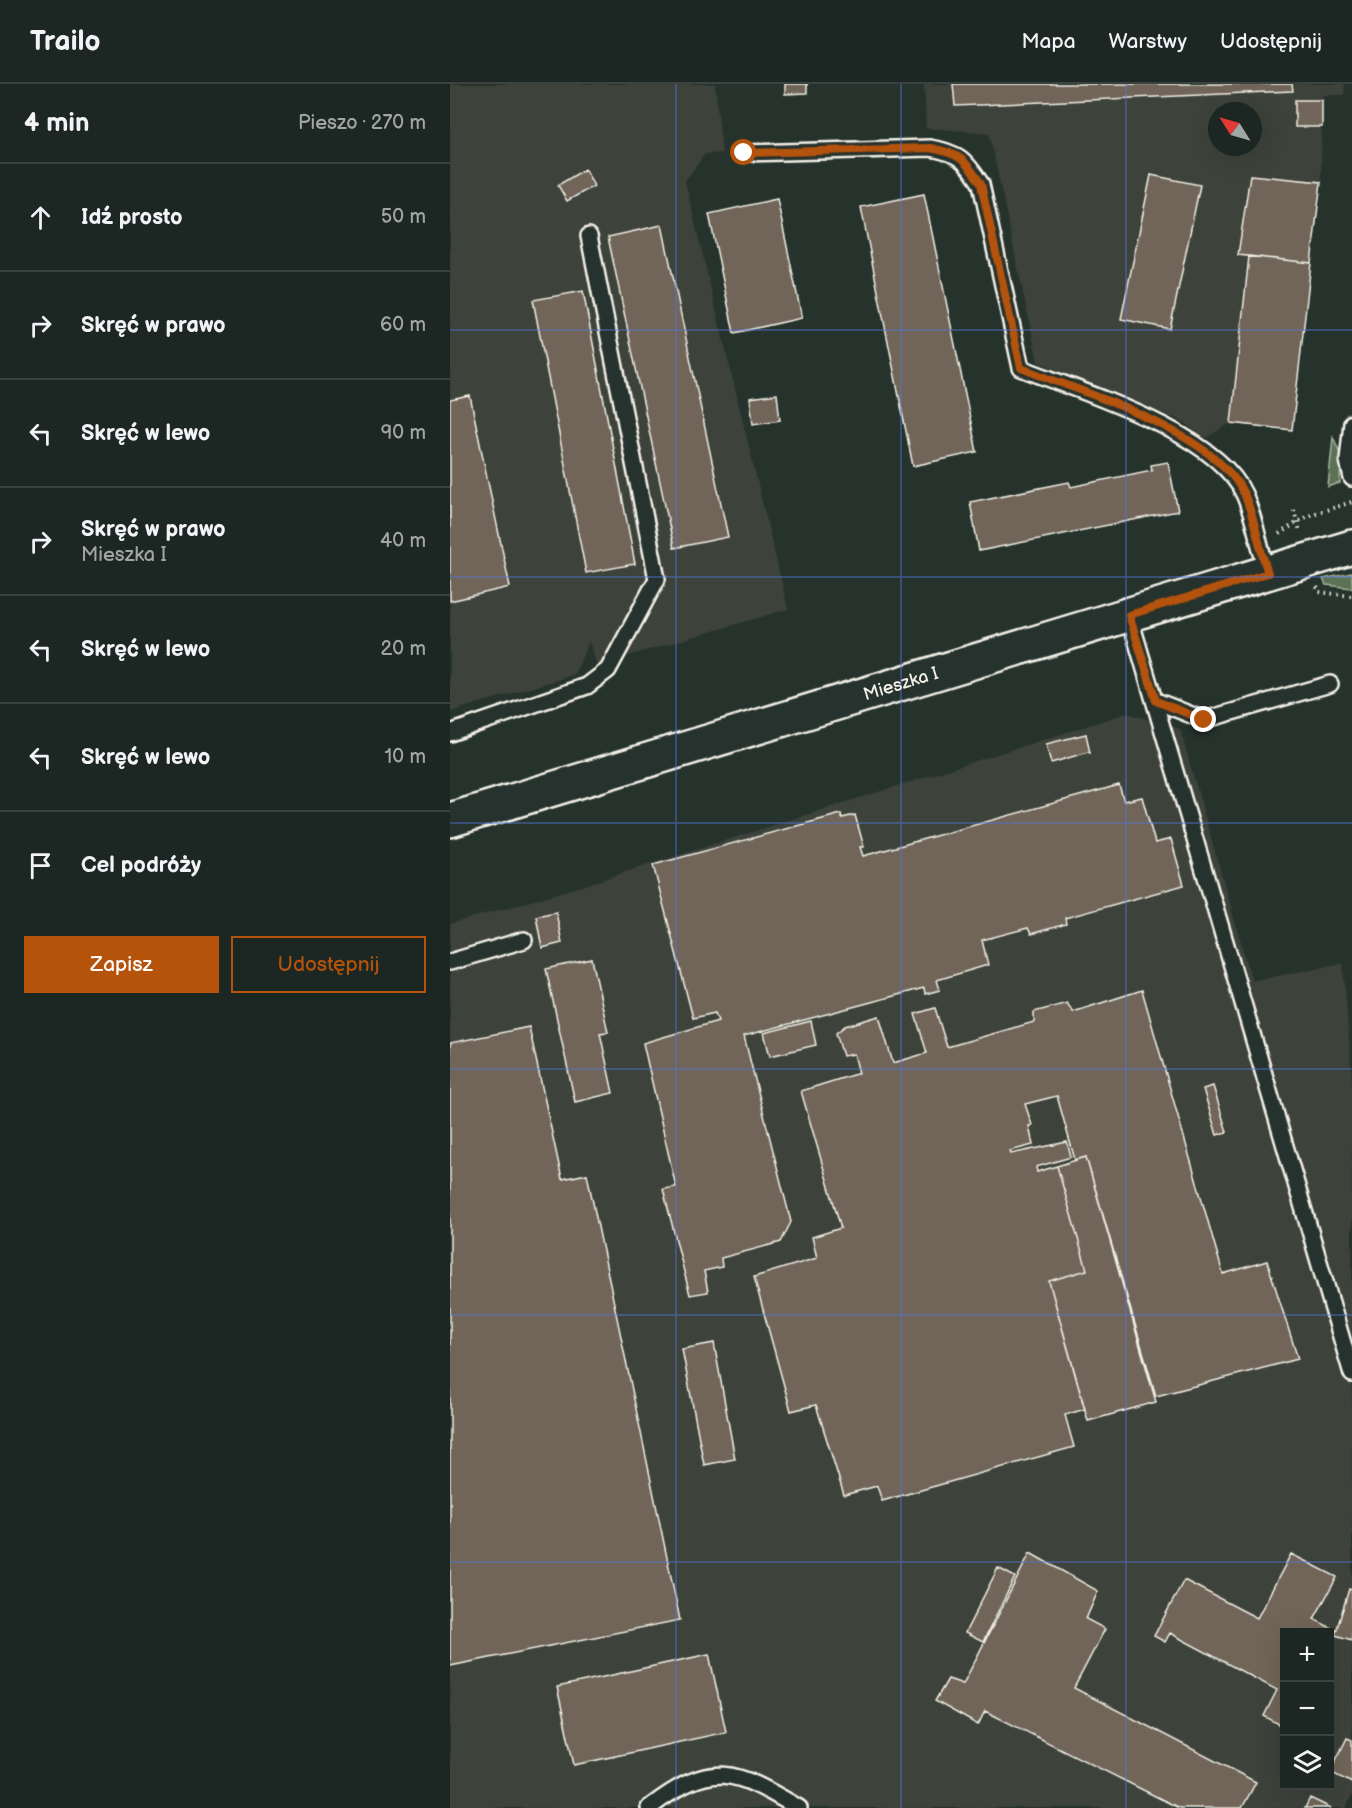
<!DOCTYPE html>
<html lang="pl">
<meta charset="utf-8">
<style>
body{margin:0;font-family:"Balsamiq Sans",sans-serif;background:#252e2a;color:#f1f3f6}
.controls{position:absolute;right:18px;bottom:18px;display:grid;overflow:hidden;border-radius:0px;box-shadow:0 6px 24px #0002}
.controls button{width:54px;height:54px;display:grid;place-items:center;padding:0;border:0;border-bottom:2px solid #3a4340;background:#1c2622;color:#f1f3f6;font:30px sans-serif}
.compass{position:absolute;left:758px;top:18px;width:54px;height:54px;border-radius:50%;background:#1c2622;box-shadow:0 6px 24px #0002;rotate:307deg}
.stop{position:absolute;width:18px;height:18px;margin:-14px;border:4px solid #b45309;border-radius:50%;background:#fff}
.stop.end{background:#b45309;border-color:#fff;box-shadow:0 2px 6px #0008}
.list{margin:0;padding:0;list-style:none}
h2{display:flex;justify-content:space-between;align-items:center;height:78px;margin:0;padding:0 24px;font-size:26px}
h2 small{font-size:20px;font-weight:400;color:#a0a5a5}
.list li{display:grid;grid-template-columns:39px 1fr auto;gap:18px;align-items:center;box-sizing:border-box;height:108px;padding:0 24px;border-top:2px solid #3a4340}
.list b{display:block;font-size:22px;white-space:nowrap}
.list p{margin:0;font-size:20px;white-space:nowrap;color:#a0a5a5}
.list em{font-size:20px;font-style:normal;color:#a0a5a5}
.actions{display:flex;gap:12px;padding:18px 24px}
.actions a{flex:1;padding:14px 0;border:2px solid #b45309;border-radius:0px;text-align:center;font-size:21px;color:#b45309}
.actions .main{background:#b45309;color:#fff}
.icon{flex:none;width:33px;height:33px;fill:none;stroke:currentColor;stroke-width:2;stroke-linecap:round;stroke-linejoin:round}
.map{position:relative;flex:none;width:902px;height:1724px;overflow:hidden}
header{display:flex;align-items:center;gap:36px;box-sizing:border-box;height:84px;padding:0 30px;background:#1c2622;border-bottom:2px solid #3a4340}
header strong{font-size:28px}
nav{display:flex;gap:33px;margin-inline-start:auto;font-size:21px}
main{display:flex}
aside{flex:1;background:#1c2622}
.map>svg:first-child{display:block}
.built{fill:#3c423a;fill-rule:evenodd}
.green{fill:#5c7255;stroke:#a8b29e;stroke-width:1.5}
.building{fill:#6f6558;stroke:#f4f1e8;stroke-width:1.5}
.lines{fill:none;stroke-linecap:round;stroke-linejoin:round}
.lane-casing{stroke:#f4f1e8;stroke-width:20}
.secondary-casing{stroke:#f4f1e8;stroke-width:38}
.path{stroke:#f4f1e8;stroke-width:4;stroke-dasharray:1.5 4.5;stroke-linecap:butt}
.lane{stroke:#26332d;stroke-width:15}
.secondary{stroke:#26332d;stroke-width:33}
.route{stroke:#b45309;stroke-width:8}
.grid{fill:none;stroke:#5377dc;stroke-width:1.5;stroke-opacity:0.55}
.labels{text-anchor:middle;dominant-baseline:central;stroke-width:4.5;stroke-linejoin:round;paint-order:stroke}
.street-label{font-size:18px;fill:#f4f1e8;stroke:#26332d}
</style>
<header>
<strong>Trailo</strong>
<nav><a>Mapa</a><a>Warstwy</a><a>Udostępnij</a></nav>
</header>
<main>
<aside>
<h2>4 min<small>Pieszo · 270 m</small></h2>
<ul class="list">
<li><svg class="icon" aria-label="ahead" viewBox="0 0 24 24"><path d="M12 20V5M6 11l6-6 6 6"/></svg><div><b>Idź prosto</b></div><em>50 m</em></li>
<li><svg class="icon" aria-label="right" viewBox="0 0 24 24"><path d="M7 20v-9h11M14 6l5 5-5 5"/></svg><div><b>Skręć w prawo</b></div><em>60 m</em></li>
<li><svg class="icon" aria-label="left" viewBox="0 0 24 24"><path d="M17 20v-9H6M10 6l-5 5 5 5"/></svg><div><b>Skręć w lewo</b></div><em>90 m</em></li>
<li><svg class="icon" aria-label="right" viewBox="0 0 24 24"><path d="M7 20v-9h11M14 6l5 5-5 5"/></svg><div><b>Skręć w prawo</b><p>Mieszka I</p></div><em>40 m</em></li>
<li><svg class="icon" aria-label="left" viewBox="0 0 24 24"><path d="M17 20v-9H6M10 6l-5 5 5 5"/></svg><div><b>Skręć w lewo</b></div><em>20 m</em></li>
<li><svg class="icon" aria-label="left" viewBox="0 0 24 24"><path d="M17 20v-9H6M10 6l-5 5 5 5"/></svg><div><b>Skręć w lewo</b></div><em>10 m</em></li>
<li><svg class="icon" aria-label="arrive" viewBox="0 0 24 24"><path d="M6 21V4h12l-3 4 3 4H6"/></svg><div><b>Cel podróży</b></div></li>
</ul>
<div class="actions"><a class="main">Zapisz</a><a>Udostępnij</a></div>
</aside>
<div class="map">
<svg width="902" height="1724" viewBox="0 0 902 1724">
<rect width="100%" height="100%" fill="#26332d"/>
<filter id="ink" filterUnits="userSpaceOnUse"><feTurbulence type="fractalNoise" baseFrequency=".0167" numOctaves="2"/><feDisplacementMap in="SourceGraphic" scale="12" xChannelSelector="R" yChannelSelector="G"/><feConvolveMatrix kernelMatrix="1 2 1 2 8 2 1 2 1" color-interpolation-filters="sRGB"/></filter>
<g filter="url(#ink)">
<path class="built" d="M0,0h265l7,69 -17,1 -20,27 103,428 -191,56 -8,-23 -15,33 -124,37z
M474,0h421l-1,11h-22l-1,87 -72,74 -18,167 -27,16 -20,-17 -146,-60 -49,-229 -63,-5zM767,27h36v36h-36z
M677,629l53,16 72,252 91,-18 9,115v717l-6,13h-896v-884l119,-34zM834,1548h46v154h-46z"/>
<path class="green" d="M883,353l8,18 -1,28 -12,4z
M902,489v15l-26,-3 -3,-6z"/>
<path class="building" d="M335,0h22v9l-22,1z
M503,0h339l1,7 -338,15z
M845,16h27v27h-27z
M135,85l9,17 -27,15 -9,-16z
M701,91l49,10 -30,144 -49,-10z
M800,91l71,7 -10,81 -73,-8z
M474,110l53,258 -64,14 -52,-259z
M327,115l25,119 -68,15 -25,-119z
M212,141l66,312 -54,11 -66,-311z
M799,172l62,7 -19,167 -61,-7z
M133,207l52,273 -49,9 -53,-273z
M327,310l3,26 -27,4 -3,-26z
M20,312l40,191 -60,14v-201z
M718,378l10,49 -199,40 -9,-49 99,-20 2,5 81,-17 -1,-5z
M636,650l4,19 -2,-1 -37,11 -5,-19z
M669,701l5,16 18,-4 13,46 16,-4 13,46 -119,33 1,6 -35,10 -3,-6 -46,12 6,25 -51,15 3,10 -15,4 -1,-6 -180,48 47,186 -10,20 -60,16 1,9 -18,4 4,21 -18,3 -27,-106 13,-2 -33,-144 75,-22 -3,-8 -22,5 -40,-153 188,-51 1,4 13,-3 9,32h-4l3,9z
M106,828l6,31 -20,5 -6,-32z
M142,875l16,73 -8,1 13,60 -38,9 -29,-133z
M692,906l81,284 44,-13 31,98 -142,37 -70,-239 -11,3 -18,-64 -32,8 7,21 -3,1 4,19 -23,6 1,3 56,-12 4,15 -35,10 1,5 20,-6 30,104 -38,11 36,128 -20,6 9,32 -192,54 -5,-15 -33,9 -28,-90 -25,6 -37,-134 63,-19 -5,-21 29,-9 -40,-137 58,-18 -5,-19 -11,2 -7,-23 9,-7 34,-10 14,47 34,-10 -12,-39 20,-6 12,39 87,-25v-10l33,-9 6,9z
M361,937l5,24 -46,11 -6,-23z
M79,943l33,152 25,-5 93,446 -230,46v-623z
M763,1002l14,46 -10,3 -14,-46z
M636,1073l70,245 -68,19 -39,-140 38,-11 -30,-104z
M264,1259l21,116 -31,6 -22,-116z
M580,1469l68,38 -12,28 19,10 -31,59 182,94 -14,26h-63l-194,-97 -7,14 -43,-24 13,-22 15,5z
M841,1470l46,23 -23,42 21,11 -5,10v-8h-46v95l-20,-11 13,-26 -107,-57 -5,9 -11,-6 30,-56 73,38z
M548,1484l17,9 -32,65 -18,-9z
M899,1505l3,1v50l-17,-5z
M259,1570l17,78 -152,33 -17,-78z
M897,1654l5,2v43l-22,-11z
M860,1714l21,10h-26z"/>
<g class="lines">
<g class="lane-casing">
<path id="lane" d="M294,69l186,-5c29,5 35,11 51,36l40,184c61,24 195,64 223,126 11,24 15,54 24,79
M902,339l-4,37 4,18
M679,531l223,759
M706,617l48,19 126,-36
M0,649l137,-47 21,-16 49,-91 -68,-343
M0,878l74,-22
M199,1724c65,-50 86,-37 150,0"/>
</g>
<g class="secondary-casing">
<g id="secondary">
<path id="s1" d="M0,736l902,-273"/>
</g>
</g>
<path class="path" d="M844,426l6,21
M829,450l28,-18 45,-14
M867,503l2,5 33,4"/>
<use href="#lane" class="lane"/>
<use href="#secondary" class="secondary"/>
</g>
</g>
<g class="lines" filter="url(#ink)">
<path class="route" d="M294,69l186,-5c29,5 35,11 51,36l40,184c61,24 195,64 223,126 11,24 15,54 24,79l-139,42 27,86 48,19"/>
</g>
<path class="grid" d="M226,0v1724M451,0v1724M676,0v1724M0,246h902M0,493h902M0,739h902M0,985h902M0,1231h902M0,1478h902"/>
<g class="labels">
<g class="street-label">
<text stroke="none"><textPath href="#s1" startOffset="471">Mieszka I</textPath></text>
</g>
</g>
</svg>
<div class="controls">
<button>+</button>
<button>−</button>
<button><svg class="icon" aria-label="layers" viewBox="0 0 24 24"><path d="M12 4l9 5-9 5-9-5zM3 14l9 5 9-5"/></svg></button>
</div>
<svg class="compass" viewBox="-18 -18 36 36"><path d="M0-13l5 13h-10z" fill="#e53935"/><path d="M0 13l5-13h-10z" fill="#a0a5a5"/></svg>
<div class="stop" style="left:294px;top:69px"></div>
<div class="stop end" style="left:754px;top:636px"></div>
</div>
</main>
